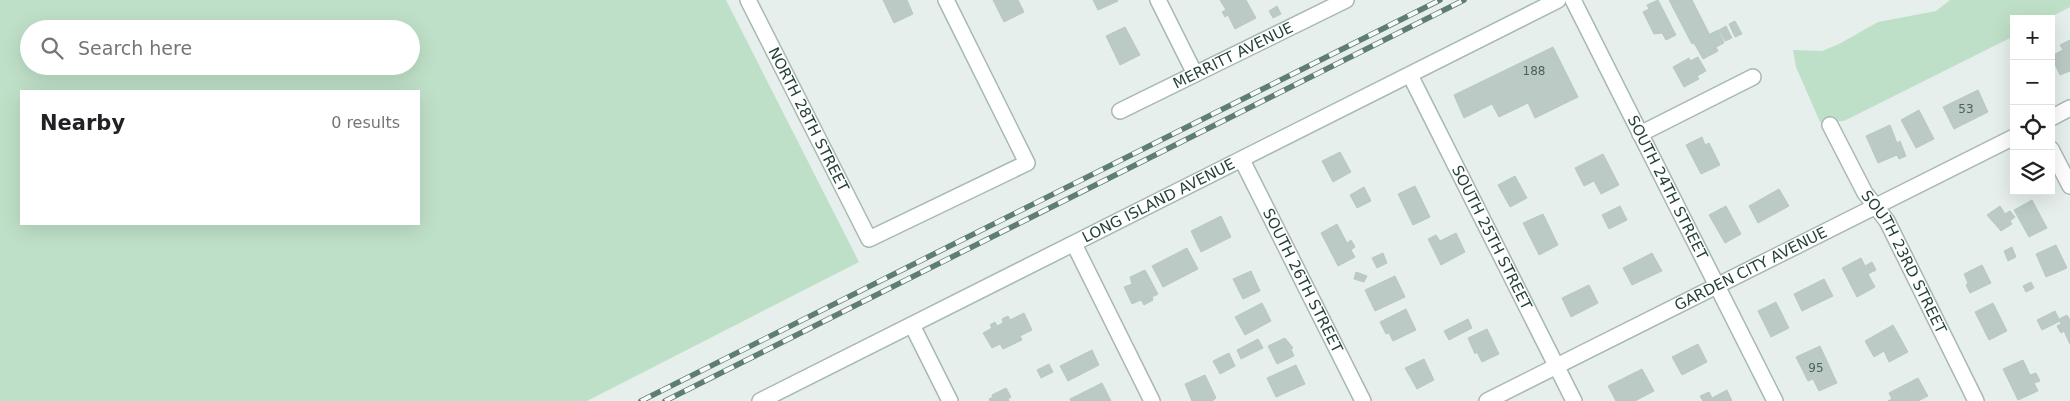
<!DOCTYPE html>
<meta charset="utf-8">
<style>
body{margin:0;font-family:"DejaVu Sans",sans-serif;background:#f6f6f6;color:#202124}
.controls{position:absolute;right:15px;top:15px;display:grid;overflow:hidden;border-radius:0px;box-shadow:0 5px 20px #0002}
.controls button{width:45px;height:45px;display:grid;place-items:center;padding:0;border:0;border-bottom:1px solid #e0e0e0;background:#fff;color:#202124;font:25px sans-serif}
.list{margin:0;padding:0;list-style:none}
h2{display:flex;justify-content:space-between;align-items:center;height:65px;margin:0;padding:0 20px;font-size:21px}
h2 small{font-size:16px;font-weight:400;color:#757577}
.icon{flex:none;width:28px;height:28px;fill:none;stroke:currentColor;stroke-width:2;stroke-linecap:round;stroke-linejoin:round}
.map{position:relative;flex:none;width:2070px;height:401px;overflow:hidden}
.search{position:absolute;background:#fff;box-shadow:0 5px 20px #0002;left:20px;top:20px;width:400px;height:55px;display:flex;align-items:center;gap:12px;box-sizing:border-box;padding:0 18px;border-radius:28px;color:#757577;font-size:19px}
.panel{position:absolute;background:#fff;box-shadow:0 5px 20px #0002;left:20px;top:90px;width:400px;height:135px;border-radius:0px}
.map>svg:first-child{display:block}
.green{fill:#bfe0c8;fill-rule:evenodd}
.building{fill:#bbcac4;stroke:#b8c9c2}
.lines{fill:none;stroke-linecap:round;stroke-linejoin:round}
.minor-casing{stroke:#a8b8b2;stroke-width:18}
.minor{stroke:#fff;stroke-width:15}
.rail-casing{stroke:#5f7d75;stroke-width:5.5}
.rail{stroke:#f7fbf9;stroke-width:4;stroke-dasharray:11;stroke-linecap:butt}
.labels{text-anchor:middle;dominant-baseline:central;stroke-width:4.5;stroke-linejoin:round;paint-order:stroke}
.number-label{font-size:12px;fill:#4a645c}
.street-label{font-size:15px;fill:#24423a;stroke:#f7fbf9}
</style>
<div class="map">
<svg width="2070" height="401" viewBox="0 0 2070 401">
<rect width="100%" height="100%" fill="#e6efeb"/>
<path class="green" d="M0,0h726l133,262 -272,139h-587zM29,29h382v37h-382zM21,91h398v133h-398z
M1950,0h120v7l-23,12h-33v17l-170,85 -24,1 -24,-55 -3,-17 29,1 17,-7 39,-22 58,-11z"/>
<path class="building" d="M883,0h24l6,14 -19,9z
M993,0h25l6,12 -20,10z
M1093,0h24l1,1 -20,9z
M1220,0h26l10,18 -21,11 -7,-14 -3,2 -3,-5 4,-2z
M1658,0l18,35 -10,5 -4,-7 -8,1 -11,-22 6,-3 -2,-4z
M1669,0h23l26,51 -15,8 -9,-16 -2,1z
M1277,6l4,8 -8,4 -4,-7z
M1735,21l7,13 -7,3 -6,-13z
M1726,26l6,12 -7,3 -6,-11z
M1125,27l15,28 -20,10 -14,-29z
M1718,30l6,13 -8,4 -6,-13z
M2070,40v31l-10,4 -9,-19 12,-6 -3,-5z
M1553,47l25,50 -43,21 -7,-15 -29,14 -7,-13 -28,14 -10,-23z
M1698,57l8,14 -9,5 2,3 -15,8 -11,-20 16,-9 1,3z
M1978,90l10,22 -34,17 -11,-22z
M1919,110l15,29 -18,9 -15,-28z
M1890,125l7,18 3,-2 6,15 -7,3 -2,-4 -19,8 -12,-27z
M1702,137l3,8 4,-2 11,22 -19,9 -15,-29z
M1340,152l11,20 -18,10 -11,-21z
M1603,154l16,31 -18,9 -7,-13 -10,5 -9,-18z
M1515,176l12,22 -17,9 -12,-22z
M1415,186l15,31 -17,8 -15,-31z
M1364,187l7,14 -14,7 -7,-13z
M1779,189l10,17 -31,17 -9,-17z
M2032,200l15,28 -18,9 -15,-27z
M1620,206l7,14 -18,9 -7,-14z
M1726,206l15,28 -16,9 -16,-28z
M2000,206l5,8 5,-3 5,6 -5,4 2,3 -11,7 -14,-16z
M1543,214l15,31 -19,10 -16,-32z
M1221,216l10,21 -30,15 -10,-21z
M1337,224l10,19 4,-3 4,7 -4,3 4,7 -17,9 -17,-33z
M1456,233l9,19 -24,13 -13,-26 8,-4 4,6z
M2056,245l11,23 -21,9 -10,-23z
M2012,247l4,10 -8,4 -4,-10z
M1187,248l11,21 -35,18 -11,-21z
M1383,253l4,10 -10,5 -5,-10z
M1652,253l10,18 -30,14 -9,-17z
M1861,258l4,8 7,-4 4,8 -8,4 7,13 -18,10 -15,-29z
M1982,265l9,18 -21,10 -4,-8 2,-2 -4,-9z
M1145,270l13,24 -6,3 1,3 -9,5 -3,-5 -9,4 -8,-17 8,-3 -2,-7z
M1251,271l9,20 -17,8 -10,-20z
M1356,272l11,4 -3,6 -10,-3z
M1395,276l10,21 -30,14 -10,-21z
M1824,279l9,17 -31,15 -8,-17z
M2031,282l3,6 -8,4 -3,-6z
M1589,285l9,18 -27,14 -9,-19z
M1776,302l13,26 -18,9 -13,-26z
M1262,303l9,18 -26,14 -10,-18z
M1993,303l14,28 -18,9 -14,-28z
M1406,309l10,21 -23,11 -4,-8 -3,1 -6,-12z
M2055,311l4,8 8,-4 3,5v24l-6,-13 -3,2 -4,-7 4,-2 -1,-3 -18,9 -5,-10z
M1024,313l8,17 -12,6 2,4 -19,9 -3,-5 -8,4 -9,-15 9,-5 -2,-3 5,-3 2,4 6,-3 -1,-4 6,-3 2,4z
M1468,319l4,9 -23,12 -5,-9z
M1893,325l15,27 -19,10 -5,-11 -10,6 -9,-16z
M1487,329l12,25 -17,8 -5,-10 -2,2 -7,-16z
M1285,338l8,10 -2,1 3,7 -17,8 -9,-18z
M1258,339l5,9 -22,11 -4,-9z
M1698,344l9,18 -25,13 -10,-18z
M1820,346l17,37 -18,8 -6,-12 -5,2 -12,-24z
M1092,350l7,15 -31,16 -8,-15z
M1229,353l6,13 -15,8 -7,-13z
M1424,359l10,21 -17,9 -12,-21z
M2023,360l7,15 6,-2 4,8 -6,2 4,8 -20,9 -15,-31z
M1049,364l4,8 -12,6 -4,-8z
M1296,365l9,19 -29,13 -9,-19z
M1642,369l12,22 -19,10h-19l-8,-15z
M1205,375l11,23 -4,3h-20l-7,-17z
M1918,378l10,18 -10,5h-30l4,-2 -3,-6z
M1102,383l9,18h-40l-1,-2z
M1006,388l5,9 -3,2 1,2h-19l-1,-2 4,-2 -1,-2z
M1727,390l5,11h-29l-3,-5 9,-4 3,6z"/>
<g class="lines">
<g class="minor-casing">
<g id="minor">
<path id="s1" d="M748,0l121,239 158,-76 -81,-163"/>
<path d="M1158,0l37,74"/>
<path id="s2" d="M1573,0l202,401"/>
<path id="s3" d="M1410,75l164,326"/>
<path id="s4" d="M1120,111l226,-111"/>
<path d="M2051,118l19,-10"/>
<path id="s5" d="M1830,125l35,68 22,28 89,180"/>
<path d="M1640,134l113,-57"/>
<path d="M2051,149l19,37"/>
<path id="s6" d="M1242,160l121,241"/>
<path d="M1074,244l78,157"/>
<path d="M912,325l38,76"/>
<path id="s7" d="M760,401l798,-401"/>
<path id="s8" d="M1487,401l527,-264"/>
</g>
</g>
<use href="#minor" class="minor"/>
<g class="rail-casing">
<path id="rail" d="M641,401l799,-401
M665,401l799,-401"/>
</g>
<use href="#rail" class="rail"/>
</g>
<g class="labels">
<g class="number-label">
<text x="1534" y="71">188</text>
<text x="1966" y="109">53</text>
<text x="1816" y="368">95</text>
</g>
<g class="street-label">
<text stroke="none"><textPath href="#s4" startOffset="126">MERRITT AVENUE</textPath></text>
<text stroke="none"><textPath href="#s1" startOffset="134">NORTH 28TH STREET</textPath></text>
<text stroke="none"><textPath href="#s2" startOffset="210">SOUTH 24TH STREET</textPath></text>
<text stroke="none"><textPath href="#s7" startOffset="446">LONG ISLAND AVENUE</textPath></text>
<text stroke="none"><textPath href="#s3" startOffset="182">SOUTH 25TH STREET</textPath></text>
<text stroke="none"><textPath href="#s5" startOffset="156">SOUTH 23RD STREET</textPath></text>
<text stroke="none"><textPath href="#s8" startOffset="295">GARDEN CITY AVENUE</textPath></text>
<text stroke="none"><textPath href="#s6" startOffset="135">SOUTH 26TH STREET</textPath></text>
</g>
</g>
</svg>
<div class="controls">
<button>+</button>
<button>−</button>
<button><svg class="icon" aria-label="locate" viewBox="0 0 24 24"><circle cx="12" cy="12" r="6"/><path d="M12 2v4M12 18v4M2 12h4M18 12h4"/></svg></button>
<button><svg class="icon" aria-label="layers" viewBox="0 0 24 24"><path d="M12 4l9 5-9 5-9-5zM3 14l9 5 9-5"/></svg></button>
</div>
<div class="search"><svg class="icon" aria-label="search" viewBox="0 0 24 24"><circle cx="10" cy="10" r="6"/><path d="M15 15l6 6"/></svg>Search here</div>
<section class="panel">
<h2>Nearby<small>0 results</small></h2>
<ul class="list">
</ul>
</section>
</div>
